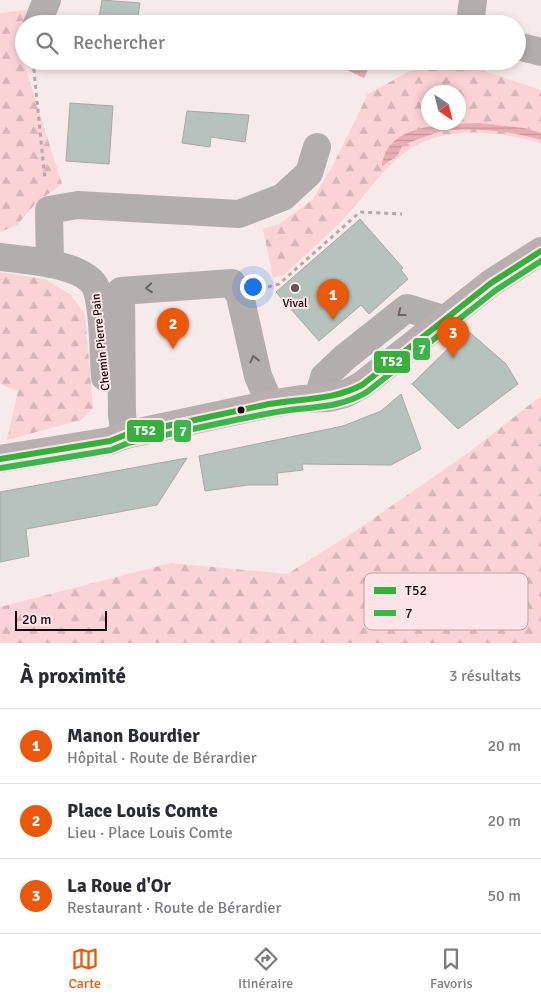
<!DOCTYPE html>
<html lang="fr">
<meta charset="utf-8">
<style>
body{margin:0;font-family:Signika,sans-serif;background:#f7f7f7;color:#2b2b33}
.compass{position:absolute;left:421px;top:85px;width:45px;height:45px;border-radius:50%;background:#fff;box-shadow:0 2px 8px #0003;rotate:145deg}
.scale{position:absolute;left:15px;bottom:12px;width:92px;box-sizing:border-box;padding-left:5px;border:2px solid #120a0b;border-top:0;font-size:14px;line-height:18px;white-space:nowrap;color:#120a0b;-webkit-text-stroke:4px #fde4e6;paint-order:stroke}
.you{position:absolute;left:252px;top:286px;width:18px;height:18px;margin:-12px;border:4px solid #fff;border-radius:50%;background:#1a73e8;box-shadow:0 0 0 8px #1a73e833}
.badge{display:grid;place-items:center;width:32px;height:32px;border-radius:50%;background:#ea580c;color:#fff;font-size:16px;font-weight:700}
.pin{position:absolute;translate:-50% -41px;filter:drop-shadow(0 1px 2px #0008)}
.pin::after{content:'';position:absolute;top:26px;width:18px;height:15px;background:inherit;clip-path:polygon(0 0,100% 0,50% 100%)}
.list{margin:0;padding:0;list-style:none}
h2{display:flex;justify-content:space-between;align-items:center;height:65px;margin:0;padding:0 20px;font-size:21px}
h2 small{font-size:16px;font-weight:400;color:#7c7c81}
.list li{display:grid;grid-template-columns:32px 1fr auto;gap:15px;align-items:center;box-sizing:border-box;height:75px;padding:0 20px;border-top:1px solid #e1e1e2}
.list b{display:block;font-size:19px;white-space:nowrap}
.list p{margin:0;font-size:16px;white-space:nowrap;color:#7c7c81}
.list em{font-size:16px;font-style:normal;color:#7c7c81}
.icon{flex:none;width:28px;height:28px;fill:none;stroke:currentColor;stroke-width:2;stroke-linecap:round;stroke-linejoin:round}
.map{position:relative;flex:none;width:541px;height:643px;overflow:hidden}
.search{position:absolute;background:#fff;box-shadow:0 2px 8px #0003;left:15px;right:15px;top:15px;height:55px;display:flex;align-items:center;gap:12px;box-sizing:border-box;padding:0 18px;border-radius:28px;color:#7c7c81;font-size:19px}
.sheet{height:290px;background:#fff}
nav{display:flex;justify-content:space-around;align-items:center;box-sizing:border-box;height:70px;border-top:1px solid #e1e1e2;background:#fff;font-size:14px;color:#7c7c81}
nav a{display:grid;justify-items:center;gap:2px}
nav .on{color:#ea580c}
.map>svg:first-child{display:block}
.forest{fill:url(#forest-firs);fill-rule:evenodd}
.water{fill:url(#water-rules)}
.building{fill:#b6c2bd;stroke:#a9a8a7}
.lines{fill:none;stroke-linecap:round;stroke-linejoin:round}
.path{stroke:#b1aaab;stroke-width:3;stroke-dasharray:4 4;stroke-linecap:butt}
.minor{stroke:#b2aeae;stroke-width:28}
.major{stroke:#b7afb0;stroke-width:28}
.bus-1-casing{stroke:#fde4e6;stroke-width:10}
.bus-2-casing{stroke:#fde4e6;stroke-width:10}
.bus-1{stroke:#36af3d;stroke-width:6}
.bus-2{stroke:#3cb54c;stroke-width:6}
.oneway{stroke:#6a6465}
.poi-dot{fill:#625859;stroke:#fde4e6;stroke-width:2}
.bus-dot{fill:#120a0b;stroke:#fde4e6;stroke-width:2}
.labels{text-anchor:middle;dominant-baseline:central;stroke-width:4;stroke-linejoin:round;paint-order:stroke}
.poi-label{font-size:12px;fill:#120a0b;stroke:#fde4e6}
.street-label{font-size:12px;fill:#120a0b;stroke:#fde4e6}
.key{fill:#fde4e6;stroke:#b6a3a4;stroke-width:1}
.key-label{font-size:14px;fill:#120a0b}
.line-badge{stroke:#fde4e6;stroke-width:2}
.badge-label{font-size:14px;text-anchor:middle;font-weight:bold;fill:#fff}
</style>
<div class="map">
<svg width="541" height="643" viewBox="0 0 541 643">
<defs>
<pattern id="forest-firs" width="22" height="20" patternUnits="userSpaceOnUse" patternTransform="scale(1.25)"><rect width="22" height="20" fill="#fbd3d7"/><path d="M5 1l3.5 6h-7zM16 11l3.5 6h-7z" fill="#d6b4b7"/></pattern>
<pattern id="water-rules" width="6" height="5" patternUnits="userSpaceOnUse" patternTransform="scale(1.25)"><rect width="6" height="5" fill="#e9aeb5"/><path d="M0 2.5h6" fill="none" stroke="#c7949a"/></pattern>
</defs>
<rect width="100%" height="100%" fill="#f7eaeb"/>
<path class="forest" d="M26,10l-4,47 40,127 -25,18 -20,23 -17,7v-219z
M442,61h12l87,29v53c-44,-12 -97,-19 -137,10 -19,15 -33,34 -49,53 -21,25 -48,46 -71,69l-11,3 -10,-49 18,-6 32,-24 20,-34 35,-71 51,-28zM428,92h30v30h-30z
M0,272l45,7 26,16 14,19 8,94 -12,12 -74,20 11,-49 -18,-7z
M541,396v247h-541v-36l171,-44 116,11 67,-42 114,-79z"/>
<path class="water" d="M328,61h44l-8,17z
M479,123l45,5 17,5v7c-31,-9 -66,-13 -97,-9 -14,3 -28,9 -41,14l-6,11 -15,10c5,-44 63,-41 97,-43z"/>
<path class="building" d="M102,0l38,3 -3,21h-39z
M70,103l43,3 -4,58 -43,-3z
M187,111l62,4 -4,27 -34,-5 -1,10 -28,-4z
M360,219l43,49 -2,2 7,9 -39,35 -8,-9 -42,36 -43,-49z
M467,330l39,34 12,20 -60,45 -46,-45z
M401,394l20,55 -30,16 -89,-1 1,6 -26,3 1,12h-30l-43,6 -6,-35 144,-30 38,-15z
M187,458l-30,47 -131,24 3,27 -29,6v-70z"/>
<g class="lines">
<path class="path" d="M33,61l12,119
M268,287l11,-3 81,-72 42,2"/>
<path class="minor" d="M37,24l10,-24
M470,24l3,-24
M517,46l24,6
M0,257c24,3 85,6 96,31 8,20 7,66 9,89
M50,264l-1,-54 29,-5 161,9 44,-17 26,-24 8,-26
M318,398l6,-21 20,-19 63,-50 39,12
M125,435l-3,-20 -1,-124 111,-8 8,13 18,80 12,28"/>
<path class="major" d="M0,459l110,-18 15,-6 145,-31 31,-5 28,-1 16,-4 17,-9 129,-102 50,-32"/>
<g class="bus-1-casing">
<path id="bus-1" d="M0,459l110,-18 15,-6c48,-10 96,-21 144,-31 33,-6 62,-3 93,-19l129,-102 50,-32"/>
</g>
<g class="bus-2-casing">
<path id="bus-2" d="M1,468l110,-18 17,-7c47,-10 95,-21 143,-30 34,-7 66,-3 96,-21l129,-102 45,-29"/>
</g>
<use href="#bus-1" class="bus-1"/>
<use href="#bus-2" class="bus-2"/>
</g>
<defs><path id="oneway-chevron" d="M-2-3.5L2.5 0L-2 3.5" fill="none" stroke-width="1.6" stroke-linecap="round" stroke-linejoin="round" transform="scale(1.25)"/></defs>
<g class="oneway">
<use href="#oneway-chevron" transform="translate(149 288) rotate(175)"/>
<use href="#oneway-chevron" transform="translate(401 313) rotate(142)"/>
<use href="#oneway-chevron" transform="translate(254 359) rotate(-103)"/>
</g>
<circle class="poi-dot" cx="295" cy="288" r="5"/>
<circle class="bus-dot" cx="241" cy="410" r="4.5"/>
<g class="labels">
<g class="poi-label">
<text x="295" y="303">Vival</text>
</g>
<g class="street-label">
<text transform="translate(101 342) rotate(-96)">Chemin Pierre Pain</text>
</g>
</g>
<rect x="364" y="573" width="164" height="57" rx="8" class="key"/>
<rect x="374" y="587" width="22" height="7" fill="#36af3d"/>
<rect x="374" y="610" width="22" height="6" fill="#3cb54c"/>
<g class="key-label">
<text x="405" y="595">T52</text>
<text x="405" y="618">7</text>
</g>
<g class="line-badge">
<rect x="412" y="337" width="19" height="24" rx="5" fill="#3cb54c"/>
<rect x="373" y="350" width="38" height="24" rx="5" fill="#36af3d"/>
<rect x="126" y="419" width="39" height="24" rx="5" fill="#36af3d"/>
<rect x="173" y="419" width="19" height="24" rx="5" fill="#3cb54c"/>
</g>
<g class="badge-label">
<text x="422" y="354">7</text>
<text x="392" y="366">T52</text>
<text x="145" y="435">T52</text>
<text x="183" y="436">7</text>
</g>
</svg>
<svg class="compass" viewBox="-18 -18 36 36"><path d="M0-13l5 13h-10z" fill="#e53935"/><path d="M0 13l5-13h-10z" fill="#7c7c81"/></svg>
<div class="scale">20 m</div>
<div class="you"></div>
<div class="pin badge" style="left:333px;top:320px">1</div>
<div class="pin badge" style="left:173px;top:349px">2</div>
<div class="pin badge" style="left:453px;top:358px">3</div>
<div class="search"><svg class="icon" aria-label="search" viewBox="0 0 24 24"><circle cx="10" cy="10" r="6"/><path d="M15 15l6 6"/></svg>Rechercher</div>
</div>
<section class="sheet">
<h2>À proximité<small>3 résultats</small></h2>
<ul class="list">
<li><span class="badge">1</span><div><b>Manon Bourdier</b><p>Hôpital · Route de Bérardier</p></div><em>20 m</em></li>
<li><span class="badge">2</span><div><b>Place Louis Comte</b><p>Lieu · Place Louis Comte</p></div><em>20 m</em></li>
<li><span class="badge">3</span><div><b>La Roue d'Or</b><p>Restaurant · Route de Bérardier</p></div><em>50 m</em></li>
</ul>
</section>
<nav>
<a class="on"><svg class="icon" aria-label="map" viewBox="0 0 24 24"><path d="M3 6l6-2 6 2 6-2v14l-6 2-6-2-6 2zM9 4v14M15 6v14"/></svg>Carte</a>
<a><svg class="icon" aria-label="directions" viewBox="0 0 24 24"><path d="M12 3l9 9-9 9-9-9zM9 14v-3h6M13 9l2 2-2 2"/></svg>Itinéraire</a>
<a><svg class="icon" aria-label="saved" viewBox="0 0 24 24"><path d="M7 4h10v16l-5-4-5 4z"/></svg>Favoris</a>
</nav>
